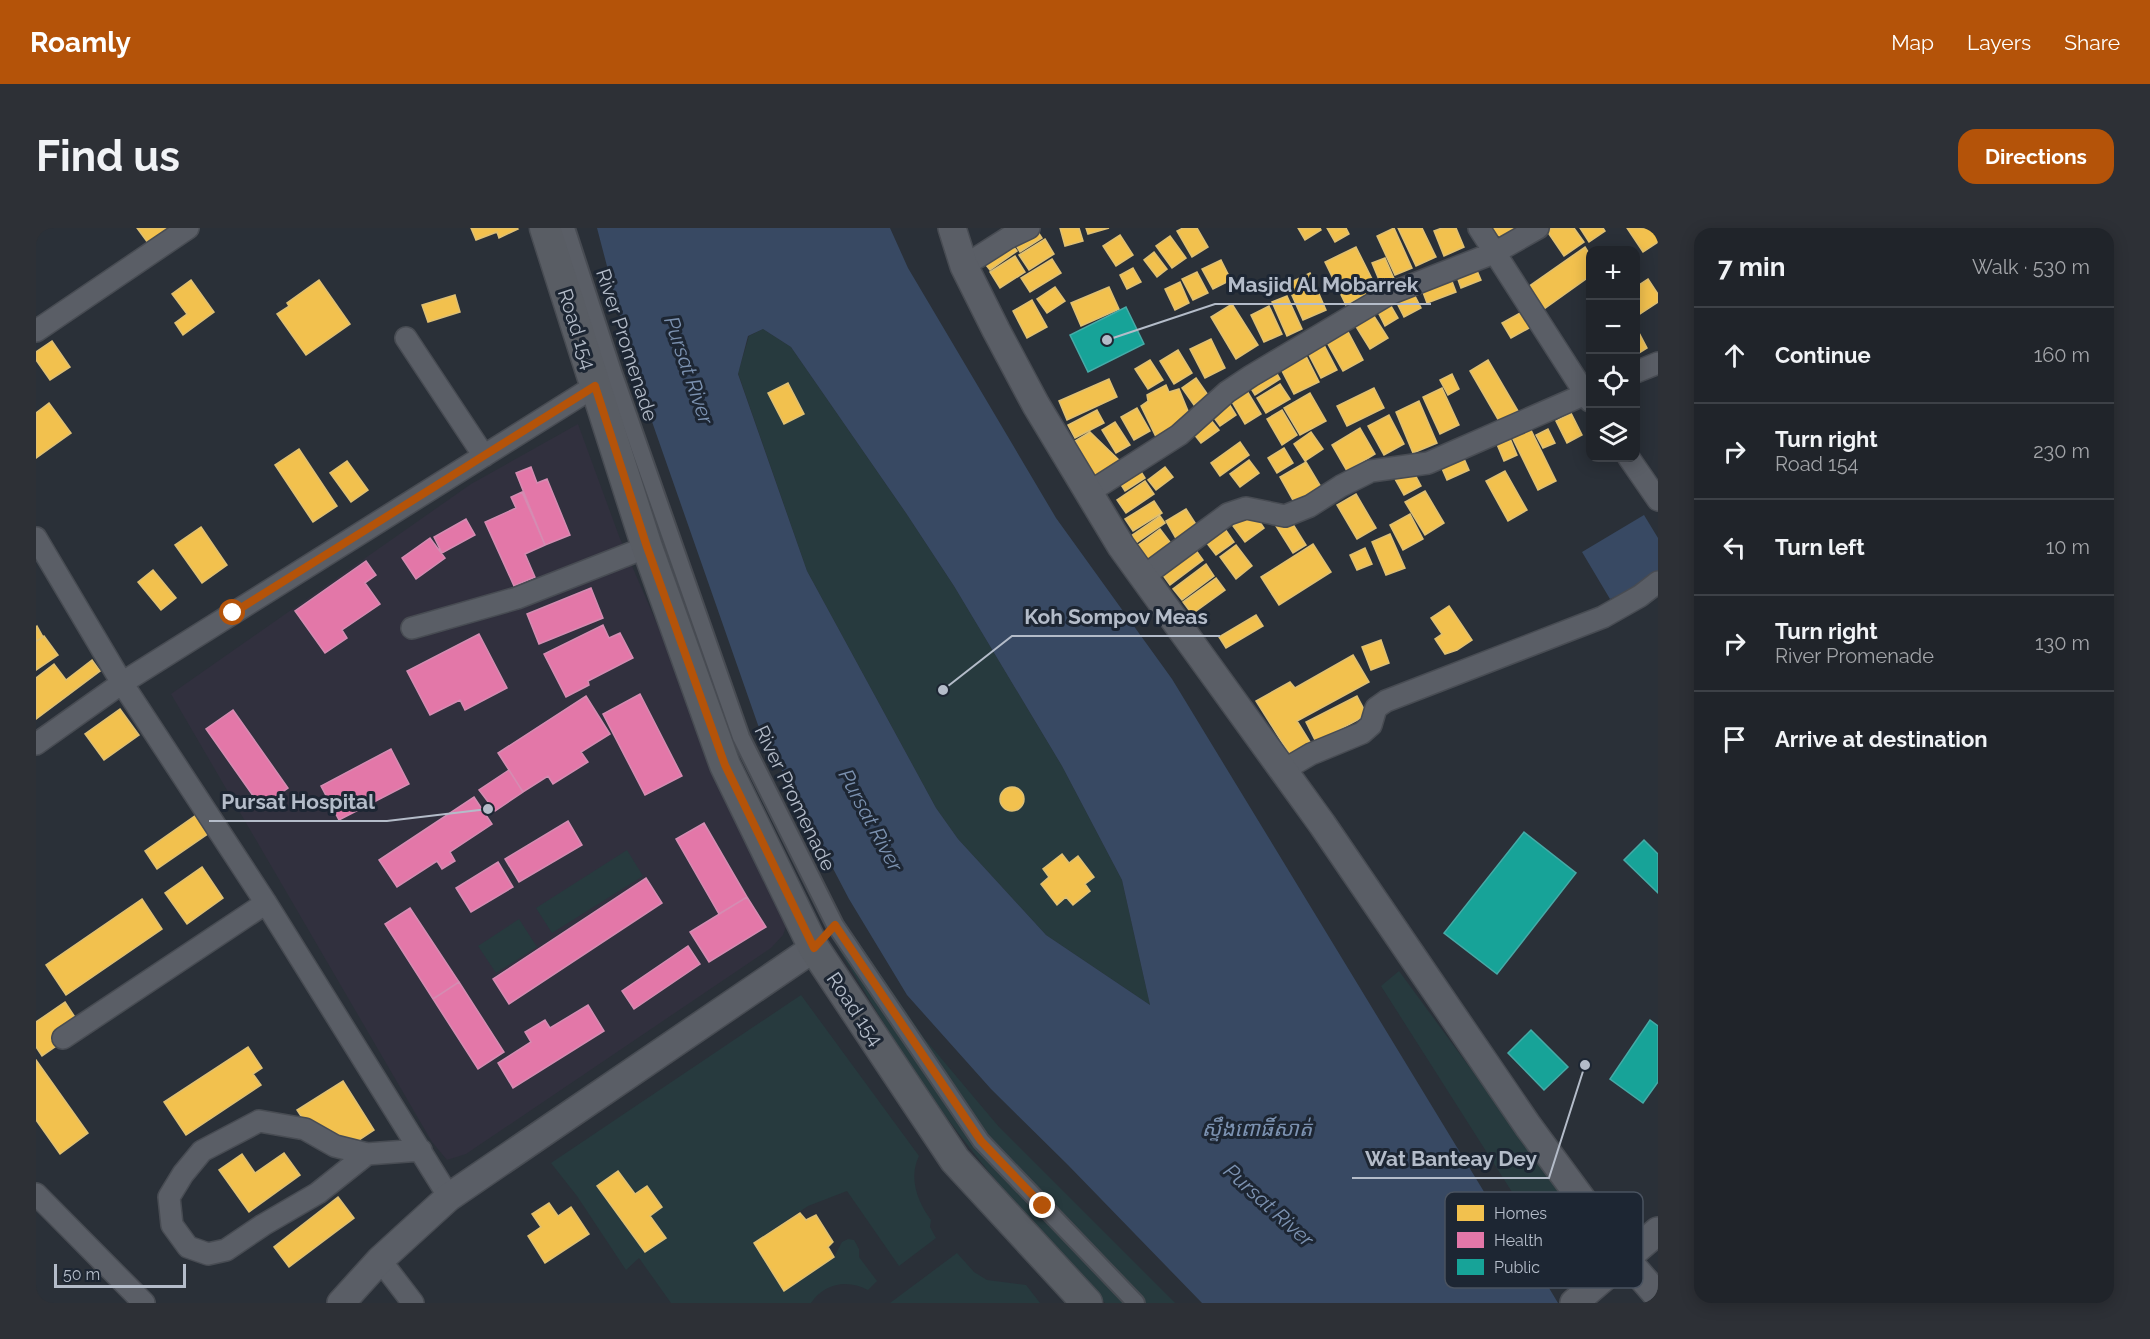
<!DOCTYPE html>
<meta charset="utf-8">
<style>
body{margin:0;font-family:Raleway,"Noto Sans Khmer",sans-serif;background:#2d3036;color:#f1f3f6}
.controls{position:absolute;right:18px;top:18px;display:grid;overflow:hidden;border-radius:12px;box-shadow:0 3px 15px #0003}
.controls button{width:54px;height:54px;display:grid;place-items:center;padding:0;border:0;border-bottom:2px solid #3d4147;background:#20242a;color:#f1f3f6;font:30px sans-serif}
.scale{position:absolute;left:18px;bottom:15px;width:132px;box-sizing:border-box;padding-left:6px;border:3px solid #b4bcc9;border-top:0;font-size:16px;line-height:21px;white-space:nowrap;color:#b4bcc9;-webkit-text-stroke:4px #1d2633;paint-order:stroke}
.stop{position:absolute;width:18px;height:18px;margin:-14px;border:4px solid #b45309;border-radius:50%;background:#fff}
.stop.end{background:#b45309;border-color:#fff;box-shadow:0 2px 6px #0008}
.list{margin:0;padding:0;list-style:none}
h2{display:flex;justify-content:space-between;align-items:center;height:78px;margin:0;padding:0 24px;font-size:26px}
h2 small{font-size:20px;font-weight:400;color:#a2a4a8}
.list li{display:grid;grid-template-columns:39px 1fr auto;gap:18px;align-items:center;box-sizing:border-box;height:96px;padding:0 24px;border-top:2px solid #3d4147}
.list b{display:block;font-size:22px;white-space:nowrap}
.list p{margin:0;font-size:20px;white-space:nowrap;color:#a2a4a8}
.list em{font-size:20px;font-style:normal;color:#a2a4a8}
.icon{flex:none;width:33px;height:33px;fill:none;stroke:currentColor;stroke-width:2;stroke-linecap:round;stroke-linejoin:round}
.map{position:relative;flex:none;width:1622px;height:1075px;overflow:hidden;border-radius:18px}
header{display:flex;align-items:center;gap:36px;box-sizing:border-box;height:84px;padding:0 30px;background:#b45309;color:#fff}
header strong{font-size:28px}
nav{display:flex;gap:33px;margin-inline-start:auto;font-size:21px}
.intro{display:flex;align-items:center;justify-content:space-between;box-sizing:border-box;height:144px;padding:0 36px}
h1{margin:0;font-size:42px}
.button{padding:15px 27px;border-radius:18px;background:#b45309;color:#fff;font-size:21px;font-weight:700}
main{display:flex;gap:36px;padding:0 36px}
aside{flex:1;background:#20242a;border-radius:18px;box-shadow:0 3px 15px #0003}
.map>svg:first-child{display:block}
.medical{fill:#31303e}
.green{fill:#273a3e;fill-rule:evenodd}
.water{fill:#384963;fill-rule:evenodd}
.homes{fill:#f2c14e;stroke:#dfc073;stroke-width:1.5}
.health{fill:#e377a8;stroke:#d58cb2;stroke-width:1.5}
.public{fill:#17a398;stroke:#46aaa7;stroke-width:1.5}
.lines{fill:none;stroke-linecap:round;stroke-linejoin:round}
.pedestrian-casing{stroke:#484c53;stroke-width:20}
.minor-casing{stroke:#484c53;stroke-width:24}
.tertiary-casing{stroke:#484c53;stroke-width:30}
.secondary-casing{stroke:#484c53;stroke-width:33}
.pedestrian{stroke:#5a5e66;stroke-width:16}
.minor{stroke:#5a5e66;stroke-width:21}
.tertiary{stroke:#5a5e66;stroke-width:27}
.secondary{stroke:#595d64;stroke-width:30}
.route{stroke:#b45309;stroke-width:8}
.labels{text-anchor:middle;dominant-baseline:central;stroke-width:6;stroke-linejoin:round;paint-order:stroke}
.street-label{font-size:20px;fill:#b4bcc9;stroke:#1d2633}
.water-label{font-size:21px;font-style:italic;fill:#7c92b1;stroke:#1d2633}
.key{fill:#1d2633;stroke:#4a5360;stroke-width:1.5}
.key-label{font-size:16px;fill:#b4bcc9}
.leader{fill:none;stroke:#b4bcc9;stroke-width:2}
.callout-dot{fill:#b4bcc9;stroke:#1d2633;stroke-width:2}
.callout-label{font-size:21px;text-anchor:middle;font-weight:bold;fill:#b4bcc9;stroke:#1d2633;stroke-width:6;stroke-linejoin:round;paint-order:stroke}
</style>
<header>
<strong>Roamly</strong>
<nav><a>Map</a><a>Layers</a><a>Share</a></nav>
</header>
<div class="intro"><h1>Find us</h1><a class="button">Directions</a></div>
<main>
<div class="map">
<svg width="1622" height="1075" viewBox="0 0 1622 1075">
<rect width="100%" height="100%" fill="#2a3038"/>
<path class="medical" d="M542,196l41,112 168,388 -4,11 -12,13 -305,206 -19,6 -15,-18 -261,-448 300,-210z"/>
<path class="green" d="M727,101l28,18 115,166 48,73 108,180 60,114 28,125 -104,-70 -88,-96 -22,-31 -129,-237 -69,-198 11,-37z
M591,622l16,26 -91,57 -16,-25z
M483,691l18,28 -41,26 -18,-27z
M819,709l69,101 75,89 176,176h-70c-72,-77 -142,-156 -199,-244 -23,-36 -44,-73 -67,-109z
M1363,743l193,263 -26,43 -185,-291z
M765,767l118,161c-11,22 -1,47 12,64l-1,7 6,11 -37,28 -52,-75 -39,15 -55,37 31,48 50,-34 8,-15 6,-3 6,1 5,9v8l18,24 -9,9c-20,-11 -44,-7 -57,13h-140l-32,-45 -13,12 -49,-74 -26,-33zM561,958l38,8 12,-8 15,20 -12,10 16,22 -22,13z
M921,1025l17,19 13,8 39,5 14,18h-150z"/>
<path class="water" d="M561,0h293l18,40 148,250 116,161 359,590 15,14 12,20h-356l-134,-138 -77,-76 -84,-94 -58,-96 -91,-174 -123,-352zM727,101l28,18 115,166 48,73 108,180 60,114 28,125 -104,-70 -88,-96 -22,-31 -129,-237 -69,-197 10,-38z
M1608,287l14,23v34l-18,14 -30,13 -28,-47z"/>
<path class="homes" d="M101,0h30l3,5 -19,14z
M435,0h46l1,1 -19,9 -2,-6 -21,8z
M1024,0h19l4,13 -18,5z
M1050,0h23l-21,6z
M1147,0h14l11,19 -16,10 -15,-26z
M1262,0h22l1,2 -16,10z
M1291,0h19l3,6 -14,8z
M1358,0l18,40 -17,7 -18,-39z
M1362,0h24l14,29 -20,9z
M1406,0h14l8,19 -20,9 -10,-25z
M1454,0h28l-21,12z
M1516,0h22l10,14 -20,14 -17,-25z
M1544,0h23l2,3 -16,11z
M1591,0h28l3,4v10l-15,10z
M1000,1l6,9 -22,14 -6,-10z
M1084,7l13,20 -17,11 -13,-20z
M1134,8l16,22 -14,10 -16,-22z
M1009,11l9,15 -25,16 -10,-15z
M973,13l8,10 -27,19 -8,-10z
M1320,19l21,42 -31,16 -21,-43z
M1549,19l5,8v21l-46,33 -16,-22z
M1118,24l13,17 -10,8 -13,-17z
M979,28l10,16 -25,16 -10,-16z
M1349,30l10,23 -13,6 -10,-24z
M1016,31l9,14 -31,19 -9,-14z
M1185,32l10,20 -18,9 -11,-20z
M1439,38l6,14 -20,8 -5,-14z
M1097,40l8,14 -14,7 -7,-14z
M1161,44l11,21 -15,7 -11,-21z
M1274,45l16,37 -23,10 -16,-36z
M1414,48l6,16 -29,11 -6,-16z
M1612,51l10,15v8l-21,14 -1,-29z
M155,52l23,32 -31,23 -8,-12 12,-9 -15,-20z
M283,52l31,44 -44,31 -29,-41 12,-8 -2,-3z
M1144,54l9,21 -14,7 -10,-21z
M1019,59l10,14 -18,12 -10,-14z
M1073,59l10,22 -38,17 -10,-23z
M1375,60l10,20 -17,9 -10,-20z
M419,67l5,17 -32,10 -6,-17z
M1251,68l15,33 -15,7 -15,-34z
M996,72l15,27 -20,11 -14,-27z
M1352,73l10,17 -13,8 -9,-18z
M1196,76l26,41 -22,14 -25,-42z
M1233,78l13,28 -18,8 -13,-27z
M1486,84l9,15 -20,11 -9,-15z
M1336,85l16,25 -18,11 -15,-24z
M1309,98l18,34 -20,11 -19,-34z
M1600,99l11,21 -11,7z
M1175,111l14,29 -20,10 -15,-29z
M16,113l18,26 -20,13 -14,-20v-8z
M1286,113l15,29 -16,8 -15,-29z
M1142,122l14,23 -18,11 -14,-23z
M1268,124l15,30 -25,12 -15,-29z
M1114,132l13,20 -15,9 -13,-20z
M1452,132l30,51 -19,10 -29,-50z
M1237,139l7,12 -25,16 -8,-13z
M1416,146l7,15 -11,6 -8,-15z
M1160,150l12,17 -14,10 -12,-17z
M1073,151l8,18 -50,23 -8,-19z
M752,155l16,31 -20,10 -16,-31z
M1244,156l10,15 -24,14 -9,-15z
M1130,157l3,7 10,-3 11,27 -33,23 -16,-33 7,-5 -1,-6z
M1208,158l17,28 -16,10 -17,-29z
M1338,160l10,20 -37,18 -10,-20z
M1406,160l17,37 -19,9 -17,-37z
M1274,165l16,28 -26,14 -16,-27z
M1190,171l10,16 -16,11 -11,-15z
M1383,173l18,42 -24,10 -17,-41z
M13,175l22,30 -35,25v-45z
M1101,180l13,23 -16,9 -13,-23z
M1061,182l7,13 -29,15 -7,-13z
M1246,182l15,25 -15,10 -15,-26z
M1535,185l11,22 -15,8 -11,-22z
M1171,187l12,15 -18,13 -11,-14z
M1353,187l15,29 -20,11 -16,-29z
M1079,194l15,23 -14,8 -14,-23z
M1324,200l15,26 -28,17 -15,-26z
M1494,200l26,53 -18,9 -26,-53z
M1512,201l7,14 -12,5 -7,-13z
M1054,204l31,30 -26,15 -20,-36z
M1275,204l12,17 -18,12 -11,-17z
M1473,208l8,19 -13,6 -8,-19z
M1204,214l9,13 -29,21 -9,-13z
M1248,220l9,15 -16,10 -9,-15z
M263,221l38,57 -24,16 -38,-57z
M1426,226l7,16 -22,10 -7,-16z
M1213,232l10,13 -19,14 -10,-13z
M311,233l21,29 -17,12 -21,-29z
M1270,234l15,25 -27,15 -14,-25z
M1102,239l7,11 -20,13 -7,-11z
M1129,239l8,10 -17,13 -8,-10z
M1376,241l9,17 -17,9 -9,-16z
M1469,243l22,39 -19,11 -22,-40z
M1109,253l9,13 -28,19 -9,-13z
M1389,263l19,32 -19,12 -20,-33z
M1320,266l20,34 -19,11 -20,-34z
M1118,273l8,12 -29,18 -8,-12z
M1150,281l13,20 -21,13 -12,-21z
M1217,284l11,16 -19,14 -12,-16z
M1374,286l13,25 -20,11 -13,-25z
M1124,288l5,7 -29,20 -5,-7z
M1253,290l17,27 -13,8 -17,-27z
M165,299l26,38 -25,18 -27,-38z
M1124,301l13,17 -25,17 -11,-17z
M1189,301l9,13 -18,13 -10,-13z
M1354,306l15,34 -19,7 -14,-33z
M1277,316l18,28 -52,33 -18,-28z
M1200,317l16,21 -16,13 -16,-22z
M1329,320l7,16 -15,6 -7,-15z
M1159,321l8,11 -33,25 -8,-11z
M1170,336l8,12 -32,24 -9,-11z
M117,342l23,28 -15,12 -23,-28z
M1180,350l9,12 -33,24 -9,-12z
M1413,378l23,34 -15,10 -12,4 -10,-15 7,-5 -11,-16z
M1220,387l7,11 -37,22 -7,-11z
M1,398l6,11 -7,4v-14z
M8,408l14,19 -22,15v-28z
M1345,412l8,23 -18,7 -9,-23z
M1317,427l16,27 -72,39 18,29 -23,8 -36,-57 34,-19 5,6z
M56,432l8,11 -64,48v-41l18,-14 12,16z
M1321,468l10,19 -51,27 -10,-20z
M84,481l19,26 -35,25 -19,-26z
M964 571a12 12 0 1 1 24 0a12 12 0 1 1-24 0Z
M163,585l13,18 -55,38 -12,-18z
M1026,626l7,9 9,-7 16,21 -9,7 5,7 -17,14 -7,-8 -9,8 -16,-21 8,-7 -6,-8z
M166,639l21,31 -36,26 -22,-31z
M106,671l20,30 -96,66 -20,-30z
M29,774l17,26 -40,28 -6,-9v-25z
M212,819l14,21 -9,6 8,11 -75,50 -22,-33z
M0,832l52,73 -28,21 -24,-34z
M307,853l31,49 -30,20 -11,-18 -15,10 -21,-32z
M248,925l16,22 -51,37 -30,-42 23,-16 13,19z
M582,943l17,23 12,-8 15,21 -12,9 16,22 -21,14 -48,-66z
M302,969l16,21 -65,49 -15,-20z
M513,975l9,13 13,-9 18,27 -44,29 -17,-27 13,-9 -9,-13z
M764,985l6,7 10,-5 17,27 -5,5 6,10 -50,34 -30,-48z"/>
<path class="health" d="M495,239l6,16 10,-4 23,56 -25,10 -29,-72z
M486,264l23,53 -20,9 10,23 -21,9 -29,-64 31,-14 -5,-11z
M430,291l9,16 -33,18 -8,-16z
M394,310l15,20 -29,21 -14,-21z
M330,333l10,14 -11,8 15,21 -38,26 5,8 -22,15 -30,-42z
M555,360l12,30 -64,26 -12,-30z
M567,397l6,13 11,-5 13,25 -45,23 1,4 -23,12 -22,-43z
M443,406l28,54 -42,22 -5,-10 -30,15 -23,-44z
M604,466l42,82 -37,19 -42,-81z
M550,468l24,38 -29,18 7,10 -35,22 -5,-8 -25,16 -25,-39z
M197,482l55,78 -27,19 -55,-78z
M355,521l18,35 -70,36 -18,-34z
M473,542l14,22 -28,19 -16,-21z
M438,569l18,27 -42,28 5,9 -13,8 -5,-8 -40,26 -18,-27z
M532,593l14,24 -63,37 -14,-23z
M668,595l43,74 -28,17 -43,-75z
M462,634l15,25 -42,25 -15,-24z
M610,650l16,25 -153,101 -16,-25z
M711,669l19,30 -57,35 -19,-30z
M374,680l49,74 -26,17 -48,-75z
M652,718l12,18 -66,45 -12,-18z
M423,754l45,70 -26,17 -45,-70z
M552,777l16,26 -91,57 -15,-25 33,-21 -6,-10 20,-12 5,8z"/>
<path class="public" d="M1090,79l18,37 -56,28 -18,-37z
M1488,604l52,41 -79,101 -53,-41z
M1608,612l14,14v39l-34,-33z
M1614,792l8,6v56l-15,21 -33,-24z
M1495,802l37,37 -24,23 -36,-37z"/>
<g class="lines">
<g class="pedestrian-casing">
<path id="pedestrian" d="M530,0l47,144 128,365 94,188 146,216 155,162"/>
</g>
<g class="minor-casing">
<path id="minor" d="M1443,0l111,173
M928,38l44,-28 21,-10
M0,103l152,-103
M370,110l78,118
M1600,144l22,-9
M1593,230l29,42
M1052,265l91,-58 48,-43 24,-16 138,-82 107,-42 42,-24
M0,310l86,145 144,220 183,294
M1108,348l84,-62 18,-6 39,8 25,-10 31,-20 30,-15 57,-8 162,-71
M376,400l105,-30 130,-51
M0,516l86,-61 473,-297
M1246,543l29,-17 51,-21 9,-8 5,-17 10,-7 217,-84 37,-21 18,-14
M27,810l203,-135
M331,926l-49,39 -55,32 -37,25 -18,4 -20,-7 -16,-22 -3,-28 14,-23 19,-23 57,-30 46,8 30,17 32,8 54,-4
M0,966l108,109
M344,1032l33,43"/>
</g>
<g class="tertiary-casing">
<path id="tertiary" d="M916,0l12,38 32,64 40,75 85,141 201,278 206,302 97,132 33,38
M305,1075l39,-43 69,-63 365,-249
M1538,1075l84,-72"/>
</g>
<g class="secondary-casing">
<path id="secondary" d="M509,0l102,319 78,218 89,183 141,212 132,143"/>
</g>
<use href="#pedestrian" class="pedestrian"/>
<use href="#minor" class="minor"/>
<use href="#tertiary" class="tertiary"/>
<use href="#secondary" class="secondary"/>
</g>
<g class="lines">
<path class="route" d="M197,385l362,-227 52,161 78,218 89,183 21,-23 146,216 62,65"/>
</g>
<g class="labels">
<g class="street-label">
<text transform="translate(541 101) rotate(72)">Road 154</text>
<text transform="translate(591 117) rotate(72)">River Promenade</text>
<text transform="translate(759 570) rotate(64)">River Promenade</text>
<text transform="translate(819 781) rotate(56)">Road 154</text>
</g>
<g class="water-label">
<text transform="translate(653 142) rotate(71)">Pursat River</text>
<text transform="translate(835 592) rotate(62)">Pursat River</text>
<text x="1221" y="900">ស្ទឹងពោធិ៍សាត់</text>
<text transform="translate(1233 977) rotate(42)">Pursat River</text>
</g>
</g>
<rect x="1409" y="964" width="198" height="96" rx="9" class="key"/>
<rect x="1421" y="977" width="27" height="16" fill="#f2c14e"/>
<rect x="1421" y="1004" width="27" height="16" fill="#e377a8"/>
<rect x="1421" y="1031" width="27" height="16" fill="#17a398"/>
<g class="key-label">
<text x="1458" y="991">Homes</text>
<text x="1458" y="1018">Health</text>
<text x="1458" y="1045">Public</text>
</g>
<path class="leader" d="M1071 112L1179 76H1395M907 462L976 408H1184M452 581L351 593H173M1549 837L1513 950H1316"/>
<g class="callout-dot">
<circle cx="1071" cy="112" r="6"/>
<circle cx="907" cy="462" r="6"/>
<circle cx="452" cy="581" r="6"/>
<circle cx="1549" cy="837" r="6"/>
</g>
<g class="callout-label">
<text x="1287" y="64">Masjid Al Mobarrek</text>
<text x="1080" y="396">Koh Sompov Meas</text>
<text x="262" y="581">Pursat Hospital</text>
<text x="1415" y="938">Wat Banteay Dey</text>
</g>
</svg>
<div class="controls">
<button>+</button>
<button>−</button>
<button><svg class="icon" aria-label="locate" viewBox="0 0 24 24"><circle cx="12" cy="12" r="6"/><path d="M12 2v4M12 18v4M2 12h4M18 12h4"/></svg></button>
<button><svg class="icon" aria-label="layers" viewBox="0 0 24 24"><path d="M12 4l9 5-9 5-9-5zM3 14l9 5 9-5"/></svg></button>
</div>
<div class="scale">50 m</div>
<div class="stop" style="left:197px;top:385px"></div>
<div class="stop end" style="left:1007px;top:978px"></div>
</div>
<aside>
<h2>7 min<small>Walk · 530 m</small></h2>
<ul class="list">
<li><svg class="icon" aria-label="ahead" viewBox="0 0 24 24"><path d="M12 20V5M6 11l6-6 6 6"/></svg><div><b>Continue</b></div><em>160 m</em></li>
<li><svg class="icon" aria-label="right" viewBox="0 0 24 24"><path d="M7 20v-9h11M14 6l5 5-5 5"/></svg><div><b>Turn right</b><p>Road 154</p></div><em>230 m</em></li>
<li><svg class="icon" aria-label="left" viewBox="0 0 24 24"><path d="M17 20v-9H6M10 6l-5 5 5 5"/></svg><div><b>Turn left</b></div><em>10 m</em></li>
<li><svg class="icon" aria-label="right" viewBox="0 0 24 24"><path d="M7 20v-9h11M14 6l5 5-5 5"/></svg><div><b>Turn right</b><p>River Promenade</p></div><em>130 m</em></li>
<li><svg class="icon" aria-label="arrive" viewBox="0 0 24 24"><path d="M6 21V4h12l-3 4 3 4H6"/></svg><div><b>Arrive at destination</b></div></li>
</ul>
</aside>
</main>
